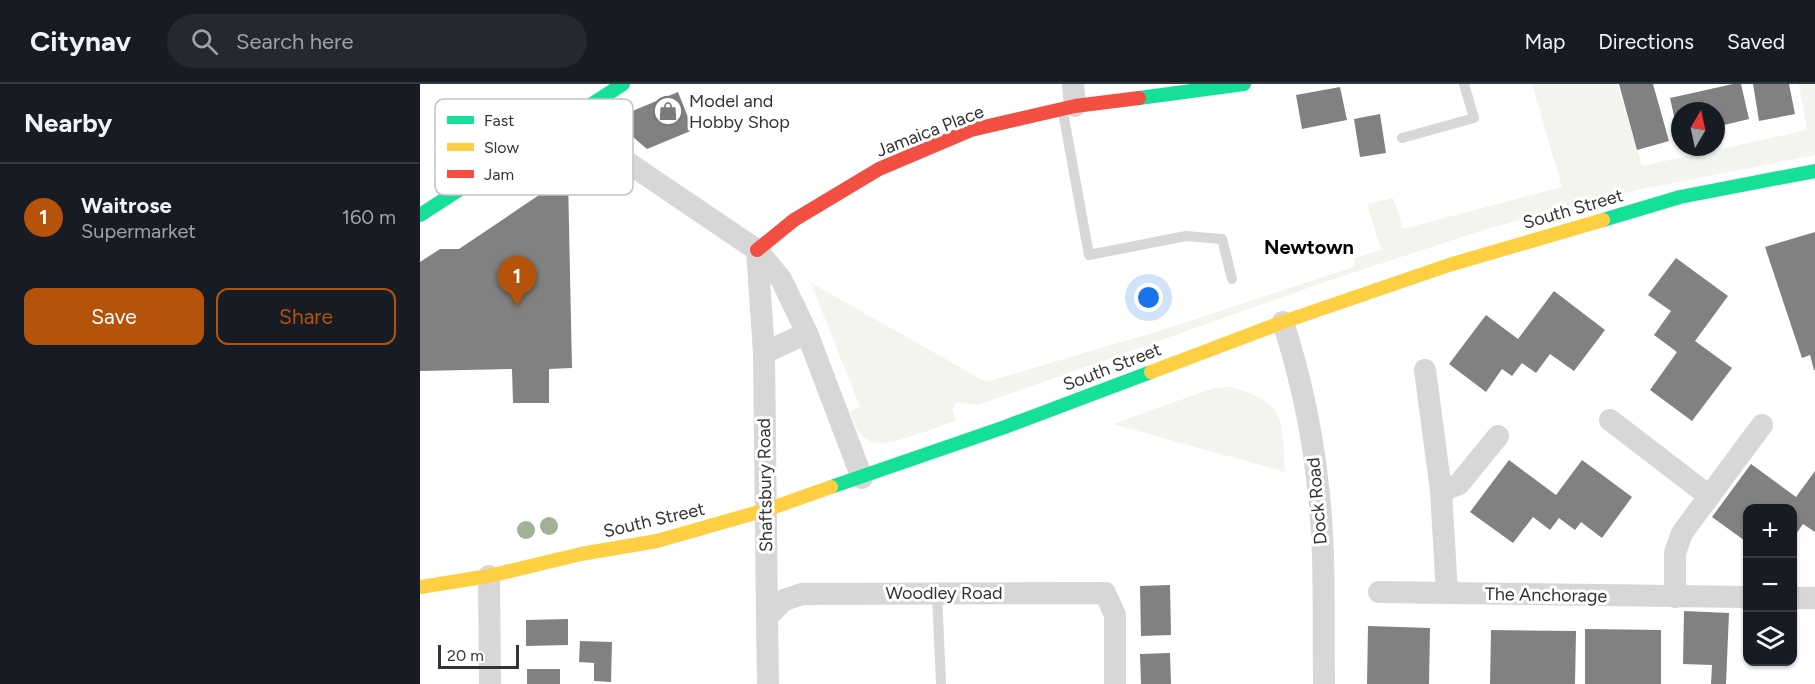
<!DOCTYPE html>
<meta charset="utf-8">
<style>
body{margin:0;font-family:Figtree,sans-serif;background:#242831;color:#f1f3f6}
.controls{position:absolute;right:18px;bottom:18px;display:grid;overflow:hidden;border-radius:12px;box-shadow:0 2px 4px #0004}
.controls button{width:54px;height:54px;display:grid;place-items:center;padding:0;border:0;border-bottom:2px solid #363941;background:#171b24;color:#f1f3f6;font:30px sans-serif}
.compass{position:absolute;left:1251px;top:18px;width:54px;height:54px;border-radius:50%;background:#171b24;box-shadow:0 2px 4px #0004;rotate:9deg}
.scale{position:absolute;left:18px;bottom:15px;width:81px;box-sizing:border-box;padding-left:6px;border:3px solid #333;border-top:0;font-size:16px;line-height:21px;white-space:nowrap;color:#333;-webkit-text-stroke:4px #fff;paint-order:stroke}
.you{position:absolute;left:729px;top:214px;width:21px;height:21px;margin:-15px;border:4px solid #fff;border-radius:50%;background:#1a73e8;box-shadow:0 0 0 9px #1a73e833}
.badge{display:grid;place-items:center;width:39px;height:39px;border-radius:50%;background:#b45309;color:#fff;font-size:20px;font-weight:700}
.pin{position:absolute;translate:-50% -50px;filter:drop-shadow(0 2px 3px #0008)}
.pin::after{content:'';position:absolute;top:32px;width:21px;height:18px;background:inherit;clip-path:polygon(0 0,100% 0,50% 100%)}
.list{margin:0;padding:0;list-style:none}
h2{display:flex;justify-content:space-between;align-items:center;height:78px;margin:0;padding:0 24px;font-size:26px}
h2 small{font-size:20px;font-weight:400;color:#9ea1a6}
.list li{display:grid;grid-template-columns:39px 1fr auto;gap:18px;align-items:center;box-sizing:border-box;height:108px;padding:0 24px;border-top:2px solid #363941}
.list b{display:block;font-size:22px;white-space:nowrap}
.list p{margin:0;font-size:20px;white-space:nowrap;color:#9ea1a6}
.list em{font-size:20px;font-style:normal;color:#9ea1a6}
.actions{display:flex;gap:12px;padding:18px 24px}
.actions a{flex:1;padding:14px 0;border:2px solid #b45309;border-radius:12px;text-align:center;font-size:21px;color:#b45309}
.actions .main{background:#b45309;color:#fff}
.icon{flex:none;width:33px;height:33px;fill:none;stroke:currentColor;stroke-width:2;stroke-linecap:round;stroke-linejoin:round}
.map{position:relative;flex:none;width:1395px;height:600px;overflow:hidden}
header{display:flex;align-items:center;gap:36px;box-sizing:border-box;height:84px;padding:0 30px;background:#171b24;border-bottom:2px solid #363941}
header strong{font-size:28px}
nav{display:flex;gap:33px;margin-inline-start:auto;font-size:21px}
.search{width:420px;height:54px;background:#242831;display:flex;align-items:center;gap:15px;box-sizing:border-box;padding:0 21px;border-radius:33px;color:#9ea1a6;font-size:22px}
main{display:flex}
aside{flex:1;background:#171b24}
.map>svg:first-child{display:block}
.green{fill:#f1f5ed}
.building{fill:#818181}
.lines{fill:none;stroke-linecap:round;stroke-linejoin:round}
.lane{stroke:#d7d7d7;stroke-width:10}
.street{stroke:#d7d7d7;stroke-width:22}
.fast{stroke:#16e098;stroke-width:14}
.slow{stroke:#ffcf43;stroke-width:14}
.jam{stroke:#f24e42;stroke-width:14}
.tree{fill:#a2b095}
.labels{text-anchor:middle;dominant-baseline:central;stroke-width:6;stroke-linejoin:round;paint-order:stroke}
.poi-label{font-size:18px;fill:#333;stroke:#fff;text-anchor:start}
.street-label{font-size:18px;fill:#333;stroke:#fff}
.neighbourhood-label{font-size:20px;font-weight:bold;fill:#000;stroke:#fff}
.key{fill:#fff;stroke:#c2c2c2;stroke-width:1.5}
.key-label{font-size:16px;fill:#333}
</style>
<header>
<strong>Citynav</strong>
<div class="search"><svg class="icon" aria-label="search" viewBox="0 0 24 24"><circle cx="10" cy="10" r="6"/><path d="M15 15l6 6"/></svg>Search here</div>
<nav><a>Map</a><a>Directions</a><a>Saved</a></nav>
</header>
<main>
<aside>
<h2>Nearby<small></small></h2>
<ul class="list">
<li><span class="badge">1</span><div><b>Waitrose</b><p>Supermarket</p></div><em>160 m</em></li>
</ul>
<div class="actions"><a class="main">Save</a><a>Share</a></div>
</aside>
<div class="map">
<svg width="1395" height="600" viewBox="0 0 1395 600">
<rect width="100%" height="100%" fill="#fff"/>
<path class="green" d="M1112,0h85l25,82 165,-36 -8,-46h16v71l-178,35 -151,39 -164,54 -344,122 -22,-3 -4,9 5,9c-15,6 -30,11 -45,16 -33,11 -51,13 -62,-25l10,-4 -49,-124 175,99 176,-52 192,-63v-9l27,-8 -14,-46 26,-6 10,31 159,-42z
M810,303c56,14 52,33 55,85l-172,-48 101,-36z"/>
<path class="building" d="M1199,0h34l16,57 -32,9z
M1313,0h8l8,35 -33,8v-16h-36l-1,28 -9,-41z
M1333,0h36l6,30 -36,7z
M920,3l7,33 -45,9 -6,-34z
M258,8l15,38 -46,19 -21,-18 -8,-14z
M960,30l6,39 -26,4 -6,-38z
M142,86l4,1 2,7 4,190 -23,1v34h-36l-1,-34 -92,2v-109l20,-13h19l92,-62h4v-12l2,-4z
M1395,148v138h-1l-4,-15 -8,3 -37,-111z
M1256,174l52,38 -33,45 37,27 -40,53 -42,-31 27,-38 -23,-17 17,-24 -23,-16z
M1134,207l51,39 -31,41 -24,-17 -14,19 -14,-10 -10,13 -10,-7 -16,23 -37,-28 37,-49 32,24z
M1089,376l47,35 26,-35 50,37 -30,41 -21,-16 -6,8 -16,-12 -9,12 -17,-13 -20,26 -43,-31z
M1331,380l45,33 19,-26v61l-12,-8 -7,10 -4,-2v-24h-44v35l-36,-26z
M750,501l1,50 -30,1 -1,-50z
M1264,527l45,2 -3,71h-15l1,-19 -29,-1z
M148,535v26l-42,1v-26z
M948,542l62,2 -1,56h-62z
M1165,545l76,1v54h-76z
M1071,546l85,1 -1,53h-85z
M160,557l32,1 -1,40 -17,-1v-18l-15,-1z
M750,569l1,31h-30l-1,-30z
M107,585h33v15h-33z"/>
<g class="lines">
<path class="lane" d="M643,28l26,143 97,-19 36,3 10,40
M982,54l72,-20 -10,-34
M517,509l4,91"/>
<path class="street" d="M653,0l2,22
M152,33l18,20 167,113 24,29 26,54 55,145
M337,166l7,103
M863,238c16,50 28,103 34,156 9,68 6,138 7,206
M1005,286l16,121 18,-7 39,-48
M1190,336l99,76
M1021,407l6,102 301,4
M69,492l1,108
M959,508l68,1
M1255,513v-44l7,-20 80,-108
M1372,514h23
M347,533l-3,-264 43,-20
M348,600l-1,-67 17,-17 18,-6 303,-1 10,22v69"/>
<path class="fast" d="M719,14l105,-14
M0,131l203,-131
M1183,136l77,-23 135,-26
M411,403l174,-60 146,-55"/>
<path class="slow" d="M731,288l132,-50 166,-57 154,-45
M0,503l69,-11 92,-22 76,-13 109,-31 65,-23"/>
<path class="jam" d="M337,166l37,-30 85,-51 92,-39 104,-24 64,-8"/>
</g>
<g class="tree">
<circle cx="129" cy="442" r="9"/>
<circle cx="106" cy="446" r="9"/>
</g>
<defs>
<g id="shop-ring" transform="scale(1.5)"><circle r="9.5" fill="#fff" stroke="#7a7a7a" stroke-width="1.5"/><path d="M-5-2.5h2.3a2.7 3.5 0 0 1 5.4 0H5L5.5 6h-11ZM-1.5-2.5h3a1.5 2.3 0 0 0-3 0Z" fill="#7a7a7a"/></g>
</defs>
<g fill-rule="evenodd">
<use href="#shop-ring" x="248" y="27"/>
</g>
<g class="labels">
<g class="poi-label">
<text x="269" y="17">Model and<tspan x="269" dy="21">Hobby Shop</tspan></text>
</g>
<g class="street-label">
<text transform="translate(510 47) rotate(-21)">Jamaica Place</text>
<text transform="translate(1153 125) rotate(-16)">South Street</text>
<text transform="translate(692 283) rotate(-21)">South Street</text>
<text transform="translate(345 401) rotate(-91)">Shaftsbury Road</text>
<text transform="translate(897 417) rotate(-95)">Dock Road</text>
<text transform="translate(234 436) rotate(-13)">South Street</text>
<text x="524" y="509">Woodley Road</text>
<text transform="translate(1126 511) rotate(1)">The Anchorage</text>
</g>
<g class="neighbourhood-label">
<text x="889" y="163">Newtown</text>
</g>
</g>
<rect x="15" y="15" width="198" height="96" rx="9" class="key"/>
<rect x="27" y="32" width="27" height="8" fill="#16e098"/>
<rect x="27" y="59" width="27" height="8" fill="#ffcf43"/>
<rect x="27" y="86" width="27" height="8" fill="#f24e42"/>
<g class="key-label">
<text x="64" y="42">Fast</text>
<text x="64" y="69">Slow</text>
<text x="64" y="96">Jam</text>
</g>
</svg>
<div class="controls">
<button>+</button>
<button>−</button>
<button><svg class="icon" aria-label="layers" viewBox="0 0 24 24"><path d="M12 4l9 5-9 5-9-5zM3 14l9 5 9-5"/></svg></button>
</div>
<svg class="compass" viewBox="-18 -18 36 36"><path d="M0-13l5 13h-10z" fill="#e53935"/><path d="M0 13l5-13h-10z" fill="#9ea1a6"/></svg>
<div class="scale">20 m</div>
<div class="you"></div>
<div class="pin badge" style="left:97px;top:222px">1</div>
</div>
</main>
